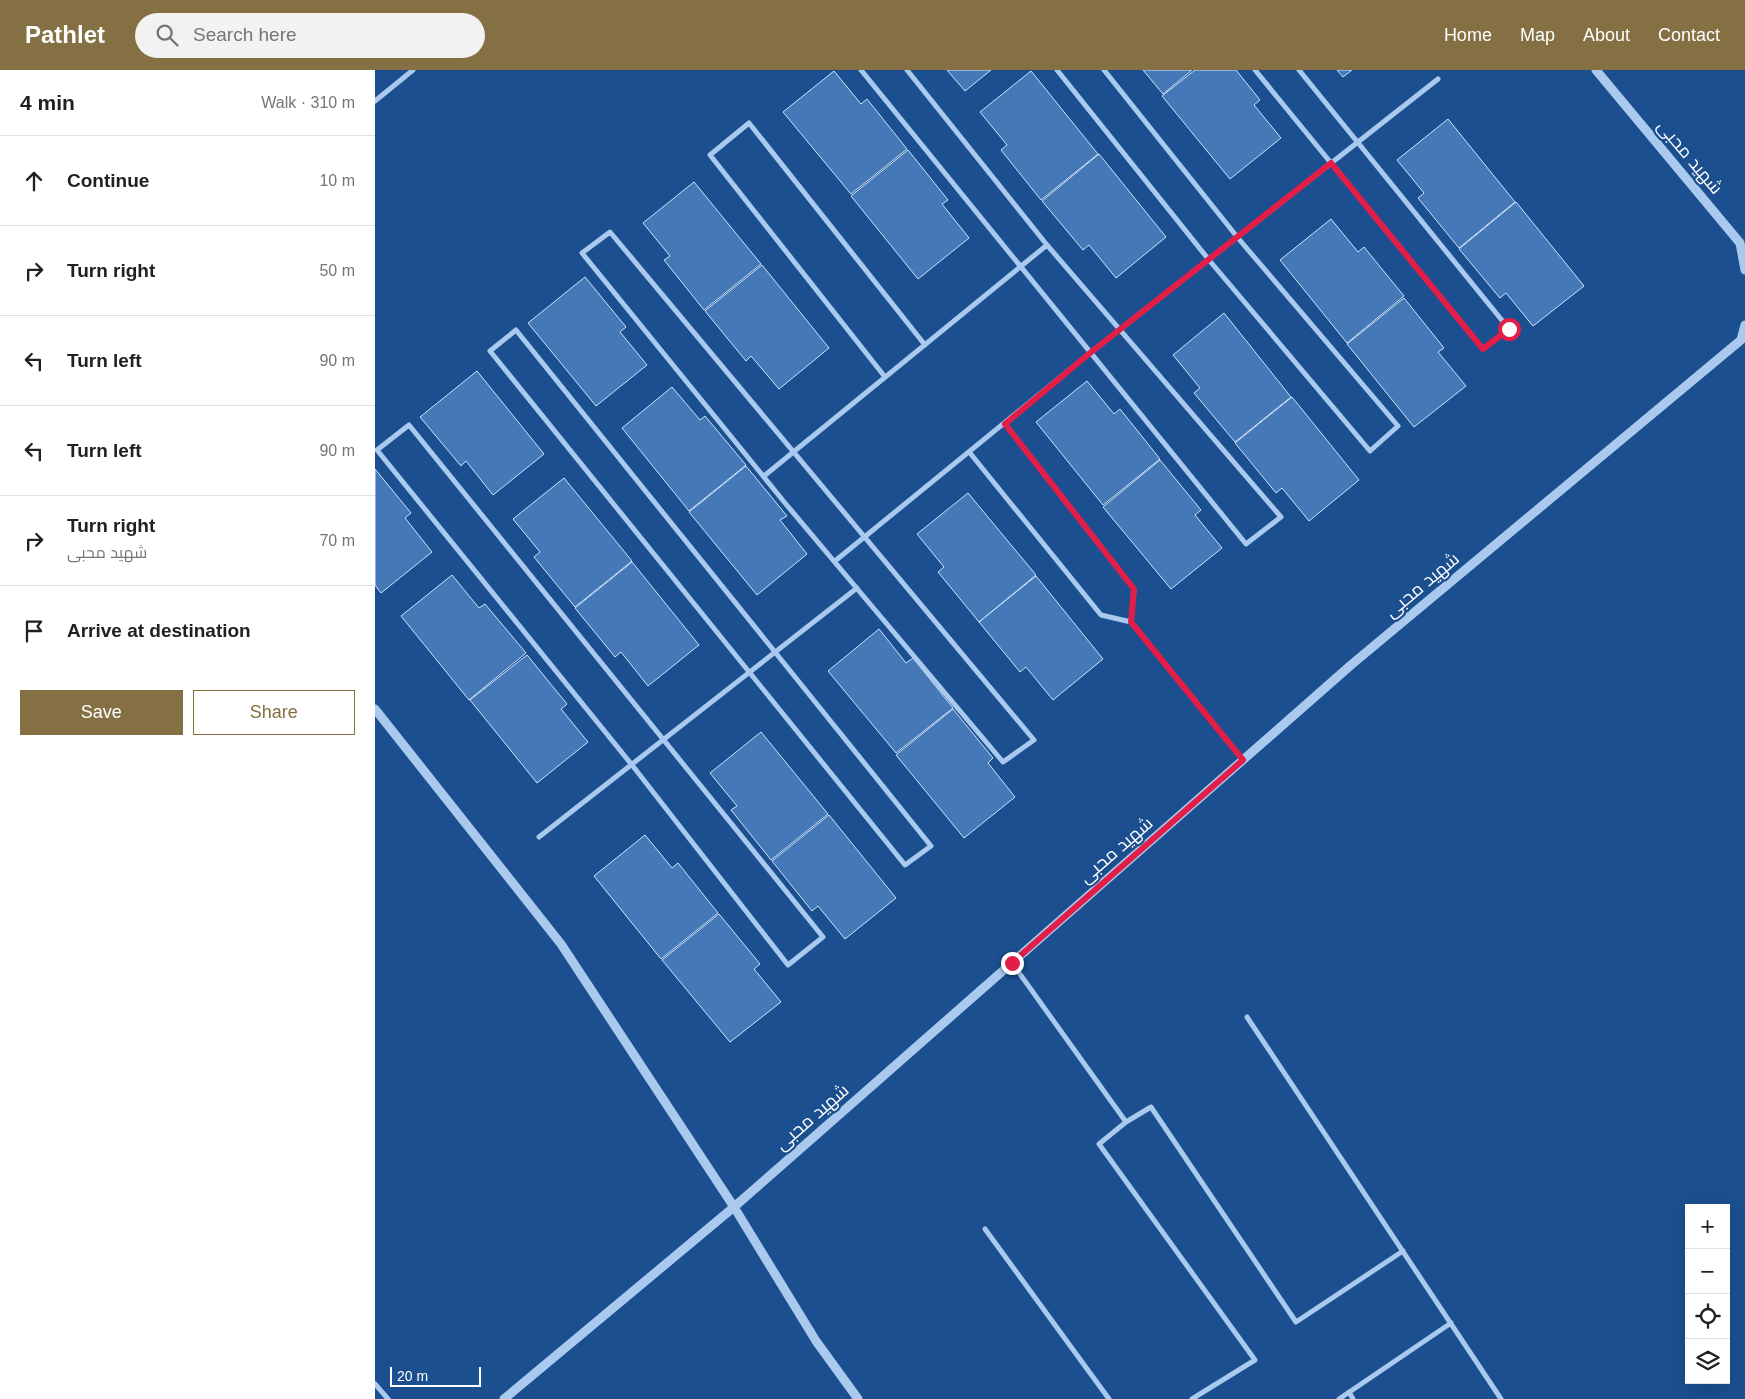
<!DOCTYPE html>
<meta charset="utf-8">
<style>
body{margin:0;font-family:Helvetica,Cairo,sans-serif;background:#f2f2f2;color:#202124}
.controls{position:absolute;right:15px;bottom:15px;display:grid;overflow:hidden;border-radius:0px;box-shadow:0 5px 20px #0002}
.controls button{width:45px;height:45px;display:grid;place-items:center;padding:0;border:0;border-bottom:1px solid #e0e0e0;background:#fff;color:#202124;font:25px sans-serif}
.scale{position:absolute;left:15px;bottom:12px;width:91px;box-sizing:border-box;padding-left:5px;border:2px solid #fff;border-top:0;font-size:14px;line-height:18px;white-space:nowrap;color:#fff;-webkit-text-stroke:4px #1b4f8f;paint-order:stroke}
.stop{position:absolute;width:15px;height:15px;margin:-11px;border:4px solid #e11d48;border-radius:50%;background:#fff}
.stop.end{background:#e11d48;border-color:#fff;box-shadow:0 1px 5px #0008}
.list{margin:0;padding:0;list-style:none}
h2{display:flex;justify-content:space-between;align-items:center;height:65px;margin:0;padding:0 20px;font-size:21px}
h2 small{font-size:16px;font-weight:400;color:#757577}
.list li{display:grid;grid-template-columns:32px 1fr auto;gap:15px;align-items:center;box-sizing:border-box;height:90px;padding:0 20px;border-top:1px solid #e0e0e0}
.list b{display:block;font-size:19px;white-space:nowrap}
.list p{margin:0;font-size:16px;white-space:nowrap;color:#757577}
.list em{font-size:16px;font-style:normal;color:#757577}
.actions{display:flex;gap:10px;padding:15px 20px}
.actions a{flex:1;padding:11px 0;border:1px solid #847042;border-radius:0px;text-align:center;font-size:18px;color:#847042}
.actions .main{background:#847042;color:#fff}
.icon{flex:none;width:28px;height:28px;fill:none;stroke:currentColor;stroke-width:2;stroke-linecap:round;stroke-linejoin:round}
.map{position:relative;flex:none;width:1370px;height:1329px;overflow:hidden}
header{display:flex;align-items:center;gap:30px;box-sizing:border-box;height:70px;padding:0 25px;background:#847042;color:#fff}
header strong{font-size:24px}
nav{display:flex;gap:28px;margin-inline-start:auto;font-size:18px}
.search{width:350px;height:45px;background:#f2f2f2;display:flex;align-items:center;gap:12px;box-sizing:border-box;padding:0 18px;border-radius:28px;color:#757577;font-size:19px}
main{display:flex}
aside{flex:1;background:#fff}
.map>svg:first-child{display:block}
.building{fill:#4478b7;stroke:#cfe3fa}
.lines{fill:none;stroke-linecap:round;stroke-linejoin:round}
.minor{stroke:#a9c9ee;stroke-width:5}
.tertiary{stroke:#a9c9ee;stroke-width:9}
.route{stroke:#e11d48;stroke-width:6}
.labels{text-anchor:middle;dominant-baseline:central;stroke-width:4.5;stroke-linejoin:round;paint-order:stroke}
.street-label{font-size:18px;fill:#fff;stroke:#1b4f8f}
</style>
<header>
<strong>Pathlet</strong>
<div class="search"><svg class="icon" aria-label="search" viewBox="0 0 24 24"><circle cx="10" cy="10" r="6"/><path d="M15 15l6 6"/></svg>Search here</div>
<nav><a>Home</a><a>Map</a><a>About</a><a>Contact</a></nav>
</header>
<main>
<aside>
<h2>4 min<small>Walk · 310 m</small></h2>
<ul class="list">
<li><svg class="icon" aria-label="ahead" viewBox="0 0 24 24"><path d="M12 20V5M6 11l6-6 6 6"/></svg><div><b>Continue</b></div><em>10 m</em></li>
<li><svg class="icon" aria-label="right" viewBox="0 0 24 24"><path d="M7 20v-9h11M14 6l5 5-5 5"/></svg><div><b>Turn right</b></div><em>50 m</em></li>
<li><svg class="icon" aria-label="left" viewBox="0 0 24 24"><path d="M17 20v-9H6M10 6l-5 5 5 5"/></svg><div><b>Turn left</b></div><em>90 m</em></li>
<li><svg class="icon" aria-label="left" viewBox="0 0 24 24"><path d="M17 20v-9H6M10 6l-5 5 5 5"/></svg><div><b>Turn left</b></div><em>90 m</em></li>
<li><svg class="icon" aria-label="right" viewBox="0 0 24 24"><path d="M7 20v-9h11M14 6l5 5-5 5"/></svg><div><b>Turn right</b><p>شهید محبی</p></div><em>70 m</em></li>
<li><svg class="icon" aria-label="arrive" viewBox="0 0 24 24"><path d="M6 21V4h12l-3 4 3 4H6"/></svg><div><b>Arrive at destination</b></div></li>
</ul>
<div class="actions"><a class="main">Save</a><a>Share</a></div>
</aside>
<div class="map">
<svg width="1370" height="1329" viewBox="0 0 1370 1329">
<rect width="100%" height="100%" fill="#1b4f8f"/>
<path class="building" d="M572,0h44l-26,21z
M768,0h49l-29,24z
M820,0h41l24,30 -6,5 27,33 -51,41 -68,-83z
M962,0h15l-9,7z
M459,1l27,33 6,-5 40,50 -56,45 -68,-82z
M656,1l67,83 -57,46 -40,-50 6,-5 -27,-33z
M1073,49l67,83 -56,46 -41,-50 6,-5 -27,-33z
M533,80l40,50 -6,4 27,34 -51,41 -67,-83z
M724,84l67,83 -50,41 -27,-33 -6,5 -41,-49z
M319,112l67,82 -57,46 -40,-50 6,-4 -27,-33z
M1141,132l68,84 -51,40 -27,-33 -6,5 -41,-49z
M956,149l27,33 6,-5 40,49 -57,47 -67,-83z
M387,195l67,83 -50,41 -28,-33 -5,5 -41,-50z
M210,207l41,50 -6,5 27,33 -51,41 -68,-83z
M1029,228l40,50 -6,4 28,34 -52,41 -67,-83z
M849,243l67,84 -56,45 -41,-49 6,-5 -27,-33z
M102,301l67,83 -51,41 -27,-34 -5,5 -41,-49z
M712,311l27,33 6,-5 40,50 -57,46 -67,-83z
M297,317l28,33 5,-4 41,49 -57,46 -67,-83z
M917,327l67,83 -50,41 -27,-33 -6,5 -41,-50z
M785,390l41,50 -6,5 27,33 -51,41 -68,-82z
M371,396l41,50 -7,4 27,34 -50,41 -68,-83z
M0,399l36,44 -6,5 27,34 -51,41 -6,-8z
M189,408l68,83 -57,46 -41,-50 6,-5 -27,-33z
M593,423l68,82 -57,47 -41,-50 6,-5 -27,-33z
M257,492l67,83 -51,41 -27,-34 -6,5 -40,-49z
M77,505l27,33 6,-4 41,49 -57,47 -68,-84z
M661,506l67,83 -50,41 -27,-33 -6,5 -41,-50z
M504,559l27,34 7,-5 40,50 -57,45 -68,-82z
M152,585l40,49 -6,5 27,33 -51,41 -67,-83z
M578,639l40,49 -5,5 27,34 -51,41 -68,-83z
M386,662l67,82 -57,46 -40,-50 6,-4 -27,-33z
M454,745l67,83 -51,41 -27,-33 -6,5 -40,-50z
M270,765l27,33 6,-5 40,50 -57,46 -67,-83z
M344,844l41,50 -6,5 27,33 -51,40 -68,-82z"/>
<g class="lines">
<path class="minor" d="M486,0l385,474 35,-27 -234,-272 -140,-175
M682,0l152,190 161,191 28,-25 -160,-188 -134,-168
M880,0l228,279 26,-20 -210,-259
M0,31l38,-31
M235,162l424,508 -31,22 -218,-259 -203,-250z
M141,260l415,516 -26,19 -415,-514z
M510,307l-175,-222 39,-32 176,222
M630,354l129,165 -3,33
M34,355l414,512 -35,28 -156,-200 -255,-315z
M595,383l131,162 30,7 112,138
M389,406l283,-231
M460,491l255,-208 348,-274
M164,767l318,-249
M637,893l114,159
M872,947l254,382
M610,1159l124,170
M0,1314l13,15
M974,1322l4,7
M817,1329l63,-39 -156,-216 27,-22 25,-15 145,215 107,-71
M964,1329l112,-76"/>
<path class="tertiary" d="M1221,0l144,173 5,27
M0,639l186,235 173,263 82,134 42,58
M129,1329l230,-192 617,-542 390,-325 4,-15"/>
</g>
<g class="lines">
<path class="route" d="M637,893l231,-203 -112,-138 3,-33 -129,-165 85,-71 241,-190 152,186 26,-20"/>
</g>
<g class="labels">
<g class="street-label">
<text transform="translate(1315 87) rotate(50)">شهید محبی</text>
<text transform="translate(1047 515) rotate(-40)">شهید محبی</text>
<text transform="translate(741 780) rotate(-41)">شهید محبی</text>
<text transform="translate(437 1047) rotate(-41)">شهید محبی</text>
</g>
</g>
</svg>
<div class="controls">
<button>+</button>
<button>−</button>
<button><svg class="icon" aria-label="locate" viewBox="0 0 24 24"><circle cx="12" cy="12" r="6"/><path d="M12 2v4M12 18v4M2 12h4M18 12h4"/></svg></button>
<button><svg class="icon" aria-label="layers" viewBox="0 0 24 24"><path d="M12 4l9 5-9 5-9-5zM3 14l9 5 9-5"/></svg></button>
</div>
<div class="scale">20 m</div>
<div class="stop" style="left:1134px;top:259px"></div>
<div class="stop end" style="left:637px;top:893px"></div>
</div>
</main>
